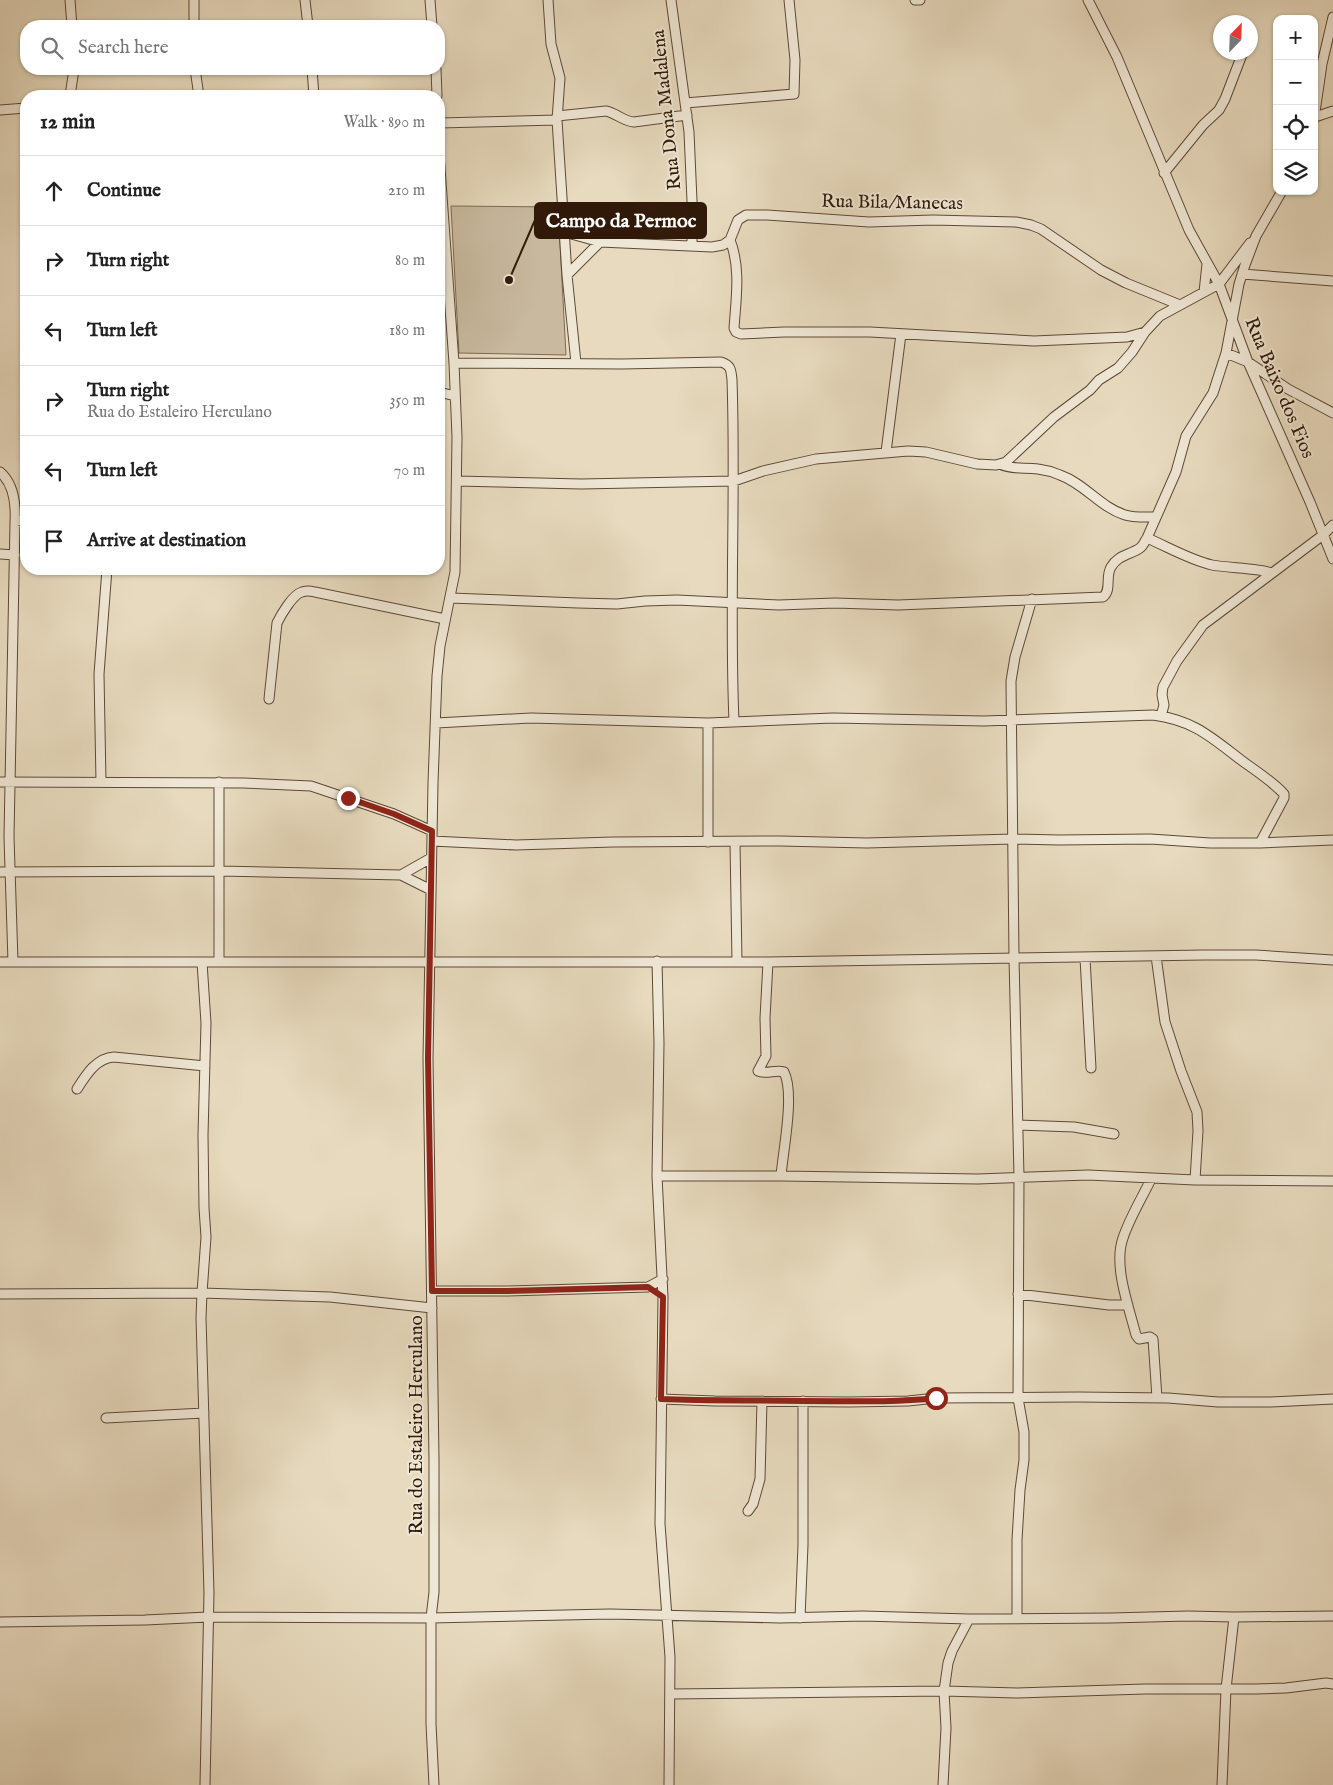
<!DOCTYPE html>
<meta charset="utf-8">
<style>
body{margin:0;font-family:"IM FELL English",serif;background:#f6f6f6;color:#222}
.controls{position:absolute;right:15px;top:15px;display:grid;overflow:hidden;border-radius:10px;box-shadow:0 1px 4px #0004}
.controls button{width:45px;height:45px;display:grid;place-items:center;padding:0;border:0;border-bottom:1px solid #e0e0e0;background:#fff;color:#222;font:25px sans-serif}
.compass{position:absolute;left:1213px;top:15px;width:45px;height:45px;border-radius:50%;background:#fff;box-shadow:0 1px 4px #0004;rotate:23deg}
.stop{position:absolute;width:15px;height:15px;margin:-11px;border:4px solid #8f2418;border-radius:50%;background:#fff}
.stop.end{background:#8f2418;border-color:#fff;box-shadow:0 1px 5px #0008}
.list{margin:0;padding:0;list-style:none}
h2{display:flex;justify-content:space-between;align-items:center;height:65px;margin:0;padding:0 20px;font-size:21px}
h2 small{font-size:16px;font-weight:400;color:#767676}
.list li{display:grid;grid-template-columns:32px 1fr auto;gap:15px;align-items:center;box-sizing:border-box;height:70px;padding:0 20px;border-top:1px solid #e0e0e0}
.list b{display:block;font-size:19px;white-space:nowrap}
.list p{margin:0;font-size:16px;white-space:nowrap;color:#767676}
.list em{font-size:16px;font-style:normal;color:#767676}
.icon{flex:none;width:28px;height:28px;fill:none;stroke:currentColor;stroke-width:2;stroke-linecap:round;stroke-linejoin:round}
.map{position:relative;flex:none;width:1333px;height:1785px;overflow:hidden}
.search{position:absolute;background:#fff;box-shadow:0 1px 4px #0004;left:20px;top:20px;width:425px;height:55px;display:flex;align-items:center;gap:12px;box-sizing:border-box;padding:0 18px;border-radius:20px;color:#767676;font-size:19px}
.panel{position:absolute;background:#fff;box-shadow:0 1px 4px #0004;left:20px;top:90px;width:425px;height:485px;border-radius:20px}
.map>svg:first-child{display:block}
.green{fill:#c8b99f;stroke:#7c6954}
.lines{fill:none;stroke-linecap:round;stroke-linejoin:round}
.minor-casing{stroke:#5e4936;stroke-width:11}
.minor{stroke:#efe7d5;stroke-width:9}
.route{stroke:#8f2418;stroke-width:6}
.labels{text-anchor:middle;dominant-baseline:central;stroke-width:4;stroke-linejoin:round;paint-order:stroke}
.street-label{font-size:19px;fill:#311909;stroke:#efe7d5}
.leader{fill:none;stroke:#311909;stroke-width:2}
.callout-dot{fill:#311909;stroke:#efe7d5;stroke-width:2}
.callout{fill:#311909;stroke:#311909;stroke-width:2}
.callout-label{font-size:20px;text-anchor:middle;font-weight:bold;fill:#fff}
</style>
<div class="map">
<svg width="1333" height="1785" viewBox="0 0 1333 1785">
<rect width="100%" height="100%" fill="#e7dabe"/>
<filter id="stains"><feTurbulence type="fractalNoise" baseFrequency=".004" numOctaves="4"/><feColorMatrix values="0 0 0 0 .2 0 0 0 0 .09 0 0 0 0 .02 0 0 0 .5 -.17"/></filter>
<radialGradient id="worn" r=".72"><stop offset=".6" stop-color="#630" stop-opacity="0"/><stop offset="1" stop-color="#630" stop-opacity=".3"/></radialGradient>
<path class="green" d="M451,206l107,1 8,148 -107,-2z"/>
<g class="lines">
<g class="minor-casing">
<path id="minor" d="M70,0l2,26
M194,0v26
M305,0l3,26
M430,0l2,26
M548,0l3,44 9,34 -3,42 10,155 9,88
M671,0l18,132 3,69v45
M915,0h5
M1088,0l29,57 72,173 30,54 29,78 62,140 23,57
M195,69l4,27
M312,69l2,27
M436,69l1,27
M70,96l4,-27
M685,103l109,-9 1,-34 -6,-60
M0,110l26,-2
M557,116l49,-5c10,2 17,10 28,11l53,-7
M1315,117l18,-6
M1314,119l8,-55 11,-47
M439,123l118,-3
M1164,173l39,-48 16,-15 6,-11 18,-47
M564,232l36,10 112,5 11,-2 7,-5 8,-20 8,-5h21l102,7 64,-2 83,2 15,3 10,4 60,41 25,13 54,22
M730,240c11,28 6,59 4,88l2,4 5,2 43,-2h86l164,9 93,-4 18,-5
M1242,274l91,7
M567,275l33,-33
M1204,292l3,-28
M1226,353l22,9 40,27 45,24
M454,363l168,1 99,-2c10,3 10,8 11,18 4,114 -3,228 2,341
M439,392l16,4
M886,452l15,-118
M1000,464c12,6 25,3 38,5 8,1 15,3 22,6 25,9 40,32 65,40 10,3 21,2 31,2
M0,472c14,12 16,32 15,50l11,-3
M457,481l124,3 153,-3 29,-10 53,-12 92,-8 18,1 51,12 19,1 10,-3 48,-45 36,-27 9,-10 19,-12 14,-16 13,-20 15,-16 59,-32 31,-41
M1147,538c21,9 43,22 65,27 14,3 50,3 59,8
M0,554l15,1
M450,598l128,5 39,1 28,-3 32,-1 102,5 56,-2 63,2 205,-8c9,-7 2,-20 8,-30 7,-12 19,-12 29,-19 3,-2 5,-7 7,-10l29,-66 10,-36 27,-43 13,-40 13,-69 6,-19 11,-29 26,-45
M269,699l8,-76c4,-8 16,-29 25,-31 4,-2 9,-1 13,0l130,27
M1161,716l3,-11 -2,-10 1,-8 14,-26 26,-36 120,-90 10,-10
M436,723l95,-5 177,5 125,-5 151,3 169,-6c40,5 58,22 88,45 15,11 31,21 43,34v4l-24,45
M0,782l243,1 68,3 83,28 38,17
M101,782l-2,-108 8,-105
M219,782v180
M432,841l84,4 97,-3 167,-1 87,2 146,-4 46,1 91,-1 60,4h50l73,-3
M708,842v-119
M735,842l2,120
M0,872l219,-1 182,4 30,15
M401,875l30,-17
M1156,956l9,66 16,49 16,41 1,19 -3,49
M1085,958l6,110
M657,961l2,82 -2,133 6,121 -3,227 10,133 -1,128
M0,962h768l436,-7h52l77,5
M13,962l-4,-125 6,-315
M202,962l4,61 -3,112 1,73 2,29 -4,56 128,4 102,11
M768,962l-3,56 1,38 -8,15c8,4 18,-2 26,1 11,22 -1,78 -3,104
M77,1089c9,-14 19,-31 37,-32l91,9
M1018,1125l56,2 40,7
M657,1176h124l197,3 110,-4 107,5 138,1
M1151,1179c-9,19 -21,38 -28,59 -10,28 6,69 13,97l3,4 11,-2 3,2 4,59
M432,1291h76l140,-4 15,-8
M0,1294l202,-1 -1,25 8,275 -4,192
M1018,1294l91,11h19
M661,1399l54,2 134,1 59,-1 28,-3 142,-1 90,1 50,4h53l62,-3
M106,1418l98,-5
M748,1511l5,-7 7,-25 2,-78
M800,1618l3,-73v-144
M1017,1618v-78l3,-50 4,-30v-28l-6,-34 1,-221 -5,-220 -3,-276 4,-24 17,-58
M0,1622l145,-2 63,-3 223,1 179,-4 170,4 83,-2 106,3 142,-1 77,-2 46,1 99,-1
M670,1694l274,-3 4,-28 4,-12 17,-32
M434,1785l-3,-61v-106l3,-26v-133l-6,-401 5,-275 4,-107 3,-30 15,-74 2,-135 -3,-74 -15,-209
M943,1785l3,-57 -2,-37 73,2 128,-4h111l30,-1 40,-5 7,1
M1222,1785l4,-96 8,-72"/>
</g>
<use href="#minor" class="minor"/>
</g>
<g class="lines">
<path class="route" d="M348,798l46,16 38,17 -4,227 4,233h76l140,-4 15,10 -2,102c47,2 94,1 141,2 45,0 89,2 134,-3"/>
</g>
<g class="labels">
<g class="street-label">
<text transform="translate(667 110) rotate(-96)">Rua Dona Madalena</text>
<text transform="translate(892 203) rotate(1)">Rua Bila/Manecas</text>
<text transform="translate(1279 388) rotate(67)">Rua Baixo dos Fios</text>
<text transform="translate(417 1425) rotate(-90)">Rua do Estaleiro Herculano</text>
</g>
</g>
<path class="leader" d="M509 280L535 220"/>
<circle class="callout-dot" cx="509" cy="280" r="5"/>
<rect class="callout" x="535" y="203" width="171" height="35" rx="5"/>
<g class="callout-label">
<text x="621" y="227">Campo da Permoc</text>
</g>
<rect width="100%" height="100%" filter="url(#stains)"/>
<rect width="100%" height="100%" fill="url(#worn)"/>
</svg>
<div class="controls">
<button>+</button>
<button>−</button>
<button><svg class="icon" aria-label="locate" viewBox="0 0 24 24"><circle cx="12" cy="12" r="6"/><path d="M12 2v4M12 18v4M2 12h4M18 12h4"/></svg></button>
<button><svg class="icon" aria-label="layers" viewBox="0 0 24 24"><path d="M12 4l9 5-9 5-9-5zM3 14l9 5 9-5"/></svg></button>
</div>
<svg class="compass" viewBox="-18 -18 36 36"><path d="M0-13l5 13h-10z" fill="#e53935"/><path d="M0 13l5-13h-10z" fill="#767676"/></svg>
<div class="stop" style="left:936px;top:1398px"></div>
<div class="stop end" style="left:348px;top:798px"></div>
<div class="search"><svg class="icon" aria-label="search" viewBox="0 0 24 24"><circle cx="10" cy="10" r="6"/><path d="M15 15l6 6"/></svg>Search here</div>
<section class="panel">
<h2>12 min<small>Walk · 890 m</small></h2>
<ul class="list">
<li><svg class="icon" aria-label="ahead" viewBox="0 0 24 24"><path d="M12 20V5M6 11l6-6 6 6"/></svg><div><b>Continue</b></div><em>210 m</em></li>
<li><svg class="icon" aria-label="right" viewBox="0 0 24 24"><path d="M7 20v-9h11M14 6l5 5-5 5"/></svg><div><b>Turn right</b></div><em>80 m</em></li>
<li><svg class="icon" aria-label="left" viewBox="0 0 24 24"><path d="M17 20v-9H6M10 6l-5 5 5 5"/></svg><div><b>Turn left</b></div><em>180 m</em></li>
<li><svg class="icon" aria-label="right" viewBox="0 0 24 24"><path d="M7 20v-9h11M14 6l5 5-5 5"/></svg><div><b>Turn right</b><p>Rua do Estaleiro Herculano</p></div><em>350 m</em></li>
<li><svg class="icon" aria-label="left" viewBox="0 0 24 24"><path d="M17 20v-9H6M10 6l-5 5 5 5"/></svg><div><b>Turn left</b></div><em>70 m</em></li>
<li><svg class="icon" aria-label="arrive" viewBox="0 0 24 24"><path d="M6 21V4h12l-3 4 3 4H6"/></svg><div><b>Arrive at destination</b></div></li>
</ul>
</section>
</div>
